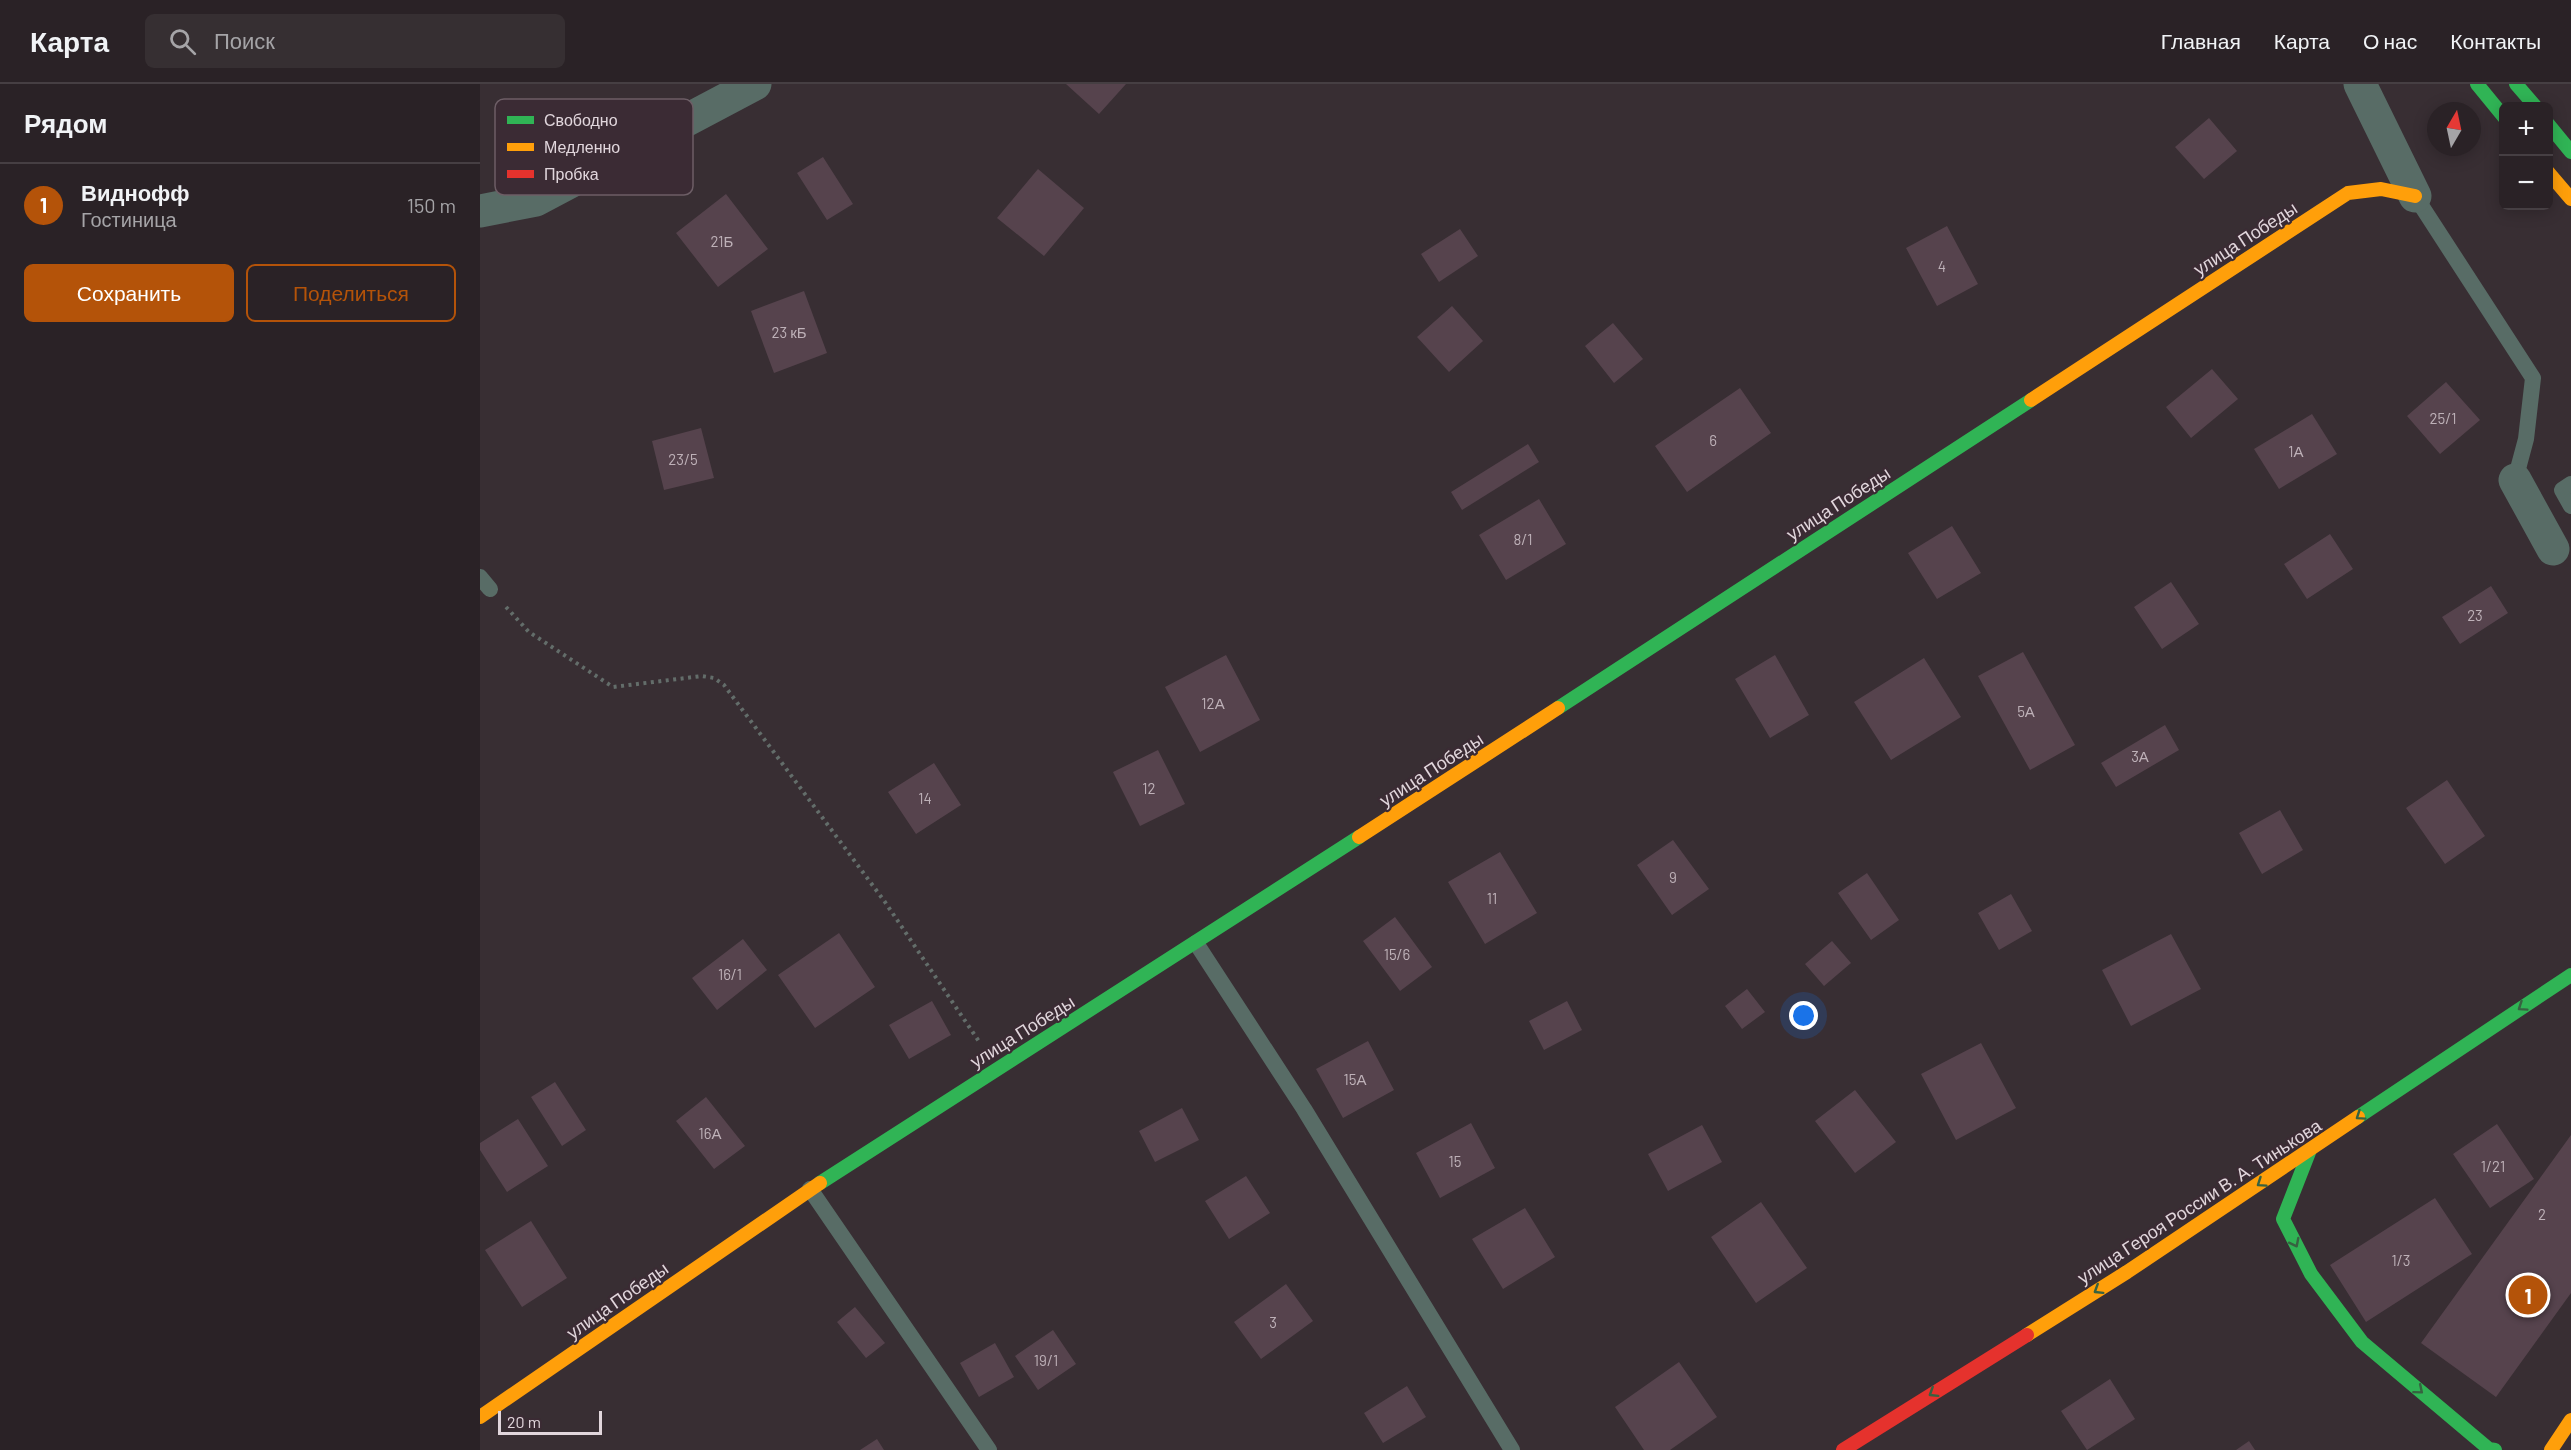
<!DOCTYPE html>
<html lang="ru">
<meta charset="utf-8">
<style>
body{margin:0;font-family:Barlow,sans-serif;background:#362f32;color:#f1f3f6}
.controls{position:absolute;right:18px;top:18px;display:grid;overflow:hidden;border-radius:9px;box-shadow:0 3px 15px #0003}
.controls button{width:54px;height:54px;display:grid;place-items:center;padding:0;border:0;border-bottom:2px solid #463f43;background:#2a2226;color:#f1f3f6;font:30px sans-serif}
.compass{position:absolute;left:1947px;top:18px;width:54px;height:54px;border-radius:50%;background:#2a2226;box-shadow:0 3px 15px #0003;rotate:9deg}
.scale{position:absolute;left:18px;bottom:15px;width:104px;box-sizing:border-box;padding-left:6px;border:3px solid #e1d6dc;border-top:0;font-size:16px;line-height:21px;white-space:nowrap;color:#e1d6dc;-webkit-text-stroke:4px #3b2b34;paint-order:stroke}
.you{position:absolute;left:1324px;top:932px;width:21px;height:21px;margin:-15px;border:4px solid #fff;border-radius:50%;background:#1a73e8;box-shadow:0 0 0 9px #1a73e833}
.badge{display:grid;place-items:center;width:39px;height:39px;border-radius:50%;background:#b45309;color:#fff;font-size:20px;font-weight:700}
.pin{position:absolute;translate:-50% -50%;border:3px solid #fff;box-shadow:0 2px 6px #0006}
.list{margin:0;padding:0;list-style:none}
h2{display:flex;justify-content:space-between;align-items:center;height:78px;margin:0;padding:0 24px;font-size:26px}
h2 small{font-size:20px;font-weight:400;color:#a5a4a7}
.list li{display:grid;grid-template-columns:39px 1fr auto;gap:18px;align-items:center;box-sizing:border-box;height:84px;padding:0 24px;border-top:2px solid #463f43}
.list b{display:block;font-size:22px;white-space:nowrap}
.list p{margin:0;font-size:20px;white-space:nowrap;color:#a5a4a7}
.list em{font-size:20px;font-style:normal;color:#a5a4a7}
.actions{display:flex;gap:12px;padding:18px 24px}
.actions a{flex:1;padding:14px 0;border:2px solid #b45309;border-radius:9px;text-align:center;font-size:21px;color:#b45309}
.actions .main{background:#b45309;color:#fff}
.icon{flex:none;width:33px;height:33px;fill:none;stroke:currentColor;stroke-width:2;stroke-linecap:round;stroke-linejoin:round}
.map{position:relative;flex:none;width:2091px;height:1366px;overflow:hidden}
header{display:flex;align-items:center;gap:36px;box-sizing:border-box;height:84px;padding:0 30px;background:#2a2226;border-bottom:2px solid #463f43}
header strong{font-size:28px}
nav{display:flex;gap:33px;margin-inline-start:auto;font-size:21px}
.search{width:420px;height:54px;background:#362f32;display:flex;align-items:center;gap:15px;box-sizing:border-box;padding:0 21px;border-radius:9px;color:#a5a4a7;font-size:22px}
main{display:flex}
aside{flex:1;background:#2a2226}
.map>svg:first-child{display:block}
.building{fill:#56434d}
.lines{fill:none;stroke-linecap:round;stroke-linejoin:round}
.path{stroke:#636d6a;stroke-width:4;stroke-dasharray:3 4.5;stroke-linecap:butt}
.lane{stroke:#586c66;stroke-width:16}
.street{stroke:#586c66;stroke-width:33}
.fast{stroke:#30b455;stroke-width:14}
.slow{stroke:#ff9f0a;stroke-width:14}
.jam{stroke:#e5322d;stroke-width:14}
.oneway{stroke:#376241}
.labels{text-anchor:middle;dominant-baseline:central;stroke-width:4.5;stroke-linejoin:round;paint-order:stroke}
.number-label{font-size:15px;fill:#beb1b8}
.street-label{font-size:18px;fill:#e1d6dc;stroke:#3b2b34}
.key{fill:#3b2b34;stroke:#6d5e66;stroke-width:1.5}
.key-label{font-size:16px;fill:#e1d6dc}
</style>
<header>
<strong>Карта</strong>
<div class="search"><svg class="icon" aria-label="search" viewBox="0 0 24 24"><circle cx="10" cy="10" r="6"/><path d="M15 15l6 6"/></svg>Поиск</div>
<nav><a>Главная</a><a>Карта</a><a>О нас</a><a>Контакты</a></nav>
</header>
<main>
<aside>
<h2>Рядом<small></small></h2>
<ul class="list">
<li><span class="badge">1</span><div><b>Виднофф</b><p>Гостиница</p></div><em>150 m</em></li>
</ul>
<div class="actions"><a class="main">Сохранить</a><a>Поделиться</a></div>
</aside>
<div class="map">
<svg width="2091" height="1366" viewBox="0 0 2091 1366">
<rect width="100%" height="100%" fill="#382e33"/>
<path class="building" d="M586,0h60l-27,30z
M1729,34l28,33 -33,28 -29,-32z
M343,73l30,47 -26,16 -30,-47z
M558,85l46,39 -40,48 -47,-38z
M246,110l42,55 -50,38 -42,-54z
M1467,142l31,58 -41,22 -31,-58z
M980,145l18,27 -39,26 -18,-28z
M324,207l23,62 -53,20 -23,-62z
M972,222l31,35 -34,31 -32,-35z
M1133,239l30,36 -29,24 -29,-37z
M1732,285l26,30 -47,39 -25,-31z
M1966,298l34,38 -40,34 -33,-38z
M1260,304l31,45 -84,59 -32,-46z
M1832,330l25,40 -58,35 -25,-40z
M221,344l13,50 -50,12 -12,-49z
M1048,360l11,18 -77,48 -11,-18z
M1059,415l27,45 -60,36 -27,-45z
M1472,442l29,47 -44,26 -29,-46z
M1850,450l23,35 -46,30 -23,-35z
M1691,498l28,42 -37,25 -28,-42z
M2011,502l17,27 -48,31 -18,-27z
M1543,568l52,93 -45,25 -52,-94z
M746,571l34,65 -60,32 -35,-65z
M1295,571l34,60 -39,23 -35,-59z
M1444,574l37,59 -70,43 -37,-58z
M1685,641l14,25 -63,37 -15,-24z
M678,666l27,54 -45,22 -27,-54z
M454,679l27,42 -45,29 -28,-42z
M1967,696l38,56 -40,28 -39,-56z
M1800,726l23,40 -41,24 -23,-41z
M1193,756l36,49 -37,26 -35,-50z
M1020,768l37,61 -52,31 -37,-62z
M1387,789l32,47 -28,20 -33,-47z
M1531,810l21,37 -33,19 -21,-37z
M915,833l37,50 -32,24 -37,-50z
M359,849l36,54 -60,41 -37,-53z
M1691,850l30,55 -70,37 -29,-56z
M263,855l24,31 -50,40 -25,-32z
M1352,857l19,22 -27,23 -19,-22z
M1267,905l18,23 -23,17 -17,-23z
M452,917l19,34 -42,24 -20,-34z
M1087,917l15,29 -38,20 -15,-29z
M888,957l26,49 -51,28 -27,-49z
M1501,959l35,65 -60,32 -35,-66z
M75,998l31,48 -24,16 -31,-49z
M1375,1006l41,52 -41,31 -40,-52z
M226,1013l39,49 -31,23 -38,-48z
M702,1024l17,32 -44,22 -16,-31z
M38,1035l30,47 -41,26 -27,-42v-7z
M991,1039l24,45 -55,30 -24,-45z
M2017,1040l37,55 -44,29 -37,-54z
M1222,1041l20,37 -54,29 -20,-37z
M2091,1051v158l-75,104 -75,-54z
M766,1092l24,37 -41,26 -24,-38z
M1955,1114l37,56 -106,68 -36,-57z
M1281,1118l46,66 -51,35 -45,-66z
M1045,1124l30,49 -52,32 -31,-50z
M51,1137l36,57 -45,29 -37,-57z
M806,1200l27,37 -52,38 -27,-37z
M375,1223l30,36 -19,15 -29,-36z
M573,1246l23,34 -38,26 -23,-34z
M515,1259l19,34 -35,20 -19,-34z
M1199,1278l38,55 -47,33h-26l-29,-43z
M1630,1295l25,40 -48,31 -26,-39z
M927,1302l19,31 -43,26 -19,-30z
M397,1355l7,11h-24z
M1769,1357l6,9h-19z"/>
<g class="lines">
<path class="path" d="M26,523l23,25 84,55 89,-11 12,2 10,7 161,217 95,141"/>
<path class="lane" d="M1935,112l118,182 -7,61 -11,41
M2091,400l-9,6 9,16
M0,493l10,12
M716,859l108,166 208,341
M330,1105l179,261"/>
<path class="street" d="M1880,0l55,112
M0,127l56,-11 219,-116
M2035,396l38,69"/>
<path class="fast" d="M1997,0l27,33
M2036,0l19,22
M2068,40l23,28
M1078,624l473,-308
M1878,1033l213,-142
M1830,1066l-27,69 28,55 51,68 127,107 6,1
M340,1099l539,-346"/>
<path class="slow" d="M2068,88l23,27
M1551,316l317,-207 33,-4 34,7
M879,753l199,-129
M1547,1251l100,-63 231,-155
M0,1333l340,-234
M2071,1366l20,-30"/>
<path class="jam" d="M1363,1366l184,-115"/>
</g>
<defs><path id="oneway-chevron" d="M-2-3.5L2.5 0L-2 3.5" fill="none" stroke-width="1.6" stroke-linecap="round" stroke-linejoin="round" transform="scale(1.5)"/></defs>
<g class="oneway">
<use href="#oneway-chevron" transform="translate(2042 923) rotate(146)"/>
<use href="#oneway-chevron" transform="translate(1880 1032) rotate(146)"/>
<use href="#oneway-chevron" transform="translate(1781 1099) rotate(146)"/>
<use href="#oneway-chevron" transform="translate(1815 1159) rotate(63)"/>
<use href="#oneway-chevron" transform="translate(1618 1206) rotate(148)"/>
<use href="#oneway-chevron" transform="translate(1939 1306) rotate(40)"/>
<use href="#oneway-chevron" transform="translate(1453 1309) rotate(148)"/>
</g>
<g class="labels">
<g class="number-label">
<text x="242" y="157">21Б</text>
<text x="1462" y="182">4</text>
<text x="309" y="248">23 кБ</text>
<text x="1963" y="334">25/1</text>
<text x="1233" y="356">6</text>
<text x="1816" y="367">1А</text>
<text x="203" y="375">23/5</text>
<text x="1043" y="455">8/1</text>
<text x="1995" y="531">23</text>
<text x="733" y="619">12А</text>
<text x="1546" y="627">5А</text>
<text x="1660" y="672">3А</text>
<text x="669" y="704">12</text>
<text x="445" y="714">14</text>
<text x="1193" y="793">9</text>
<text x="1012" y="814">11</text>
<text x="917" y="870">15/6</text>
<text x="250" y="890">16/1</text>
<text x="875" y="995">15А</text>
<text x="230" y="1049">16А</text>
<text x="975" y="1077">15</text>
<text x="2013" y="1082">1/21</text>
<text x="2062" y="1130">2</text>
<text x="1921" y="1176">1/3</text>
<text x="793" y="1238">3</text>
<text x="566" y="1276">19/1</text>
</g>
<g class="street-label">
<text transform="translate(1765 154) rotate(-33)">улица Победы</text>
<text transform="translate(1358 419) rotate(-33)">улица Победы</text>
<text transform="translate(951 685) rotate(-33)">улица Победы</text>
<text transform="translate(542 947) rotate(-32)">улица Победы</text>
<text transform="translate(1719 1117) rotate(-33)">улица Героя России В. А. Тинькова</text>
<text transform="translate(137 1216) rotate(-35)">улица Победы</text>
</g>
</g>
<rect x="15" y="15" width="198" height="96" rx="9" class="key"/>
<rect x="27" y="32" width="27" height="8" fill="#30b455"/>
<rect x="27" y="59" width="27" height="8" fill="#ff9f0a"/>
<rect x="27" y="86" width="27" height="8" fill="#e5322d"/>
<g class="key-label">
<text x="64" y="42">Свободно</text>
<text x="64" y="69">Медленно</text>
<text x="64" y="96">Пробка</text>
</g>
</svg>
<div class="controls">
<button>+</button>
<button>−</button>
</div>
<svg class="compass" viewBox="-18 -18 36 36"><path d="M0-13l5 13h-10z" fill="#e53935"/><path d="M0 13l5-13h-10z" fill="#a5a4a7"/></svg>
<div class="scale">20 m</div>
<div class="you"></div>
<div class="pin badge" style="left:2048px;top:1211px">1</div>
</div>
</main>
